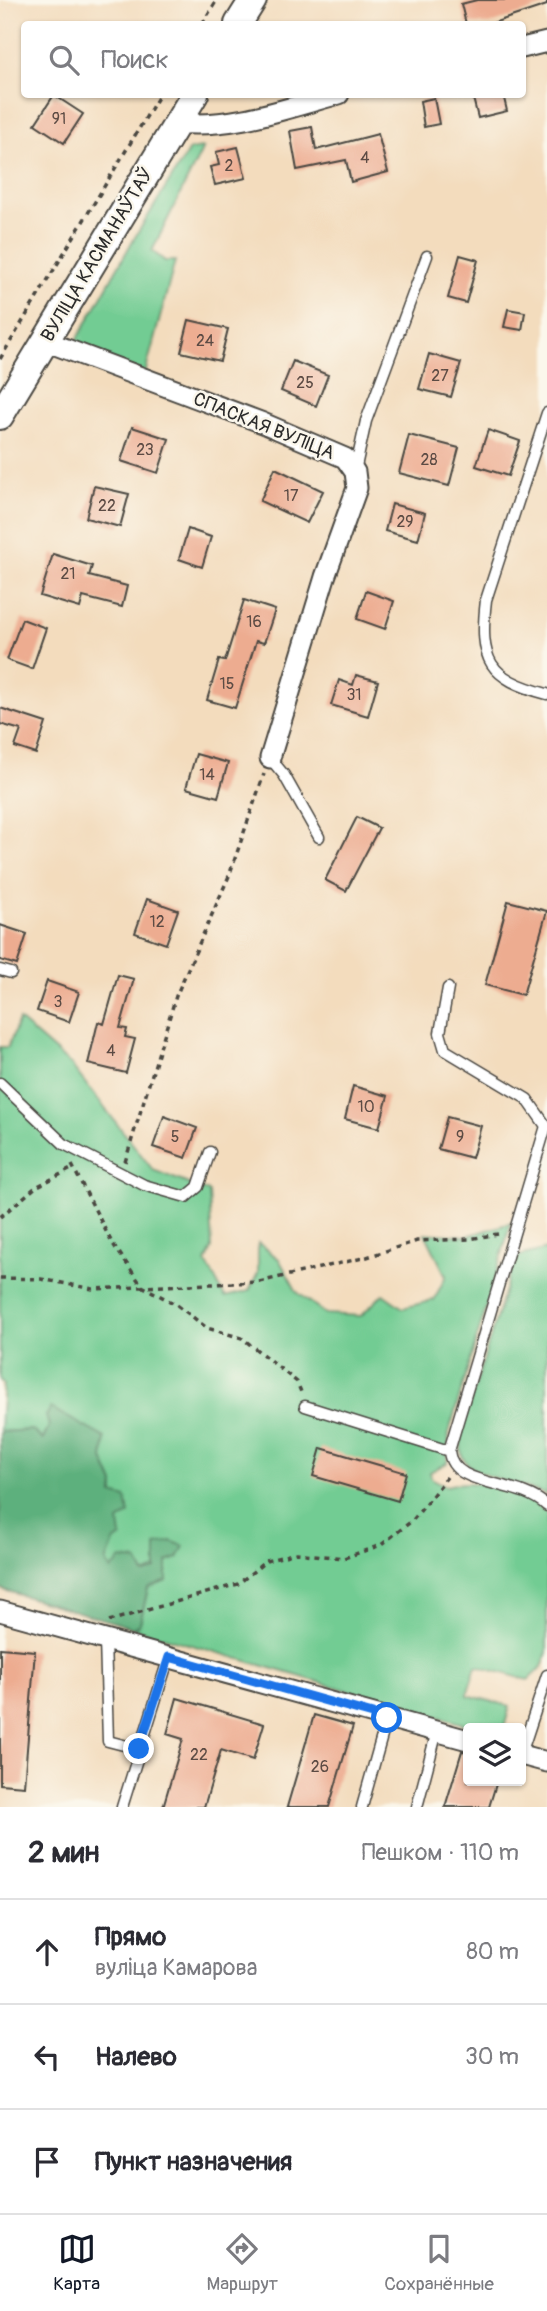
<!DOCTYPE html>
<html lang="ru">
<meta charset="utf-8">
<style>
body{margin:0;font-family:Pangolin,sans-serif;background:#f7f7f7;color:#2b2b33}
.controls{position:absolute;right:21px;bottom:21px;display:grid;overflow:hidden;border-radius:7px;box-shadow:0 2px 5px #0004}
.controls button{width:63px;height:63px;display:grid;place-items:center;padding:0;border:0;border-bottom:2px solid #e1e1e2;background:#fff;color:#2b2b33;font:35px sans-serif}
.stop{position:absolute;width:21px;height:21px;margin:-16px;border:5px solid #1a73e8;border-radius:50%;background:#fff}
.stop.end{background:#1a73e8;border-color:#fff;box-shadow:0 2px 7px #0008}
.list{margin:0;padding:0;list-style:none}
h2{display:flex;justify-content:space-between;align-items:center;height:91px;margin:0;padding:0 28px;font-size:30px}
h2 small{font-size:23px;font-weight:400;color:#7c7c81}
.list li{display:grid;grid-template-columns:46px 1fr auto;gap:21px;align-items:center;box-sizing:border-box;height:105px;padding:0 28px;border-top:2px solid #e1e1e2}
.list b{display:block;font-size:26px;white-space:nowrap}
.list p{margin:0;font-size:23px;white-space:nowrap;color:#7c7c81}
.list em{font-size:23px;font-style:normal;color:#7c7c81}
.icon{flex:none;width:38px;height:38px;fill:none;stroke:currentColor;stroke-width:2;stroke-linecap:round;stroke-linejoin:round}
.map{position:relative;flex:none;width:547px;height:1807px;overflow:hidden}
.search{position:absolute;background:#fff;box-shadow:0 2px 5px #0004;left:21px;right:21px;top:21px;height:77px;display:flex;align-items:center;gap:18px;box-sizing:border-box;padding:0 24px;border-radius:7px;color:#7c7c81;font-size:26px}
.sheet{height:406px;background:#fff}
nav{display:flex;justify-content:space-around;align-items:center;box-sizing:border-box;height:98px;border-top:2px solid #e1e1e2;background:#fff;font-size:19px;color:#7c7c81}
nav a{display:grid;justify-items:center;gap:4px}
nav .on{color:#111827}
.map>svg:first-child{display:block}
.green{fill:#72cc93;stroke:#4e7c5f;stroke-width:2}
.forest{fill:#5db07d;stroke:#446e54;stroke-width:2}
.building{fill:#edac90}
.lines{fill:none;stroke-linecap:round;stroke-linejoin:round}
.service-casing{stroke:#494641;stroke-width:13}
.minor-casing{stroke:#494641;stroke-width:23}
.secondary-casing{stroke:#494641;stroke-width:30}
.path{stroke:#494641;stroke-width:3.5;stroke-dasharray:5 5;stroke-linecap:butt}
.service{stroke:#fff;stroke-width:10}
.minor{stroke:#fff;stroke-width:19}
.secondary{stroke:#fff;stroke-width:26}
.route{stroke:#1a73e8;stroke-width:9}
.labels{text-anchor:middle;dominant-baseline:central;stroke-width:5;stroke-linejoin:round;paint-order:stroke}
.number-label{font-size:16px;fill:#5c4b44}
.street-label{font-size:19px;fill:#2b2b2b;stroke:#fbf7ec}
</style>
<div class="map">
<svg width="547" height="1807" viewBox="0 0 547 1807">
<rect width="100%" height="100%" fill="#fbf7ec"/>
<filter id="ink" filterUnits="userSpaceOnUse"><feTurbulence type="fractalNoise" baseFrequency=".0143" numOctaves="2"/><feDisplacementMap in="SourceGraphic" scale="14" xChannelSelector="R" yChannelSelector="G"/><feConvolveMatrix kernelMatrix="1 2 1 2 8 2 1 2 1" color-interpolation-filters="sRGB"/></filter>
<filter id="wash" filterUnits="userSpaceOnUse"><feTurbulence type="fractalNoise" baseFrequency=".00686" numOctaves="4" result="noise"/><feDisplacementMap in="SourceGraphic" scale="28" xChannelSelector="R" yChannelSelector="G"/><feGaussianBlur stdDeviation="1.57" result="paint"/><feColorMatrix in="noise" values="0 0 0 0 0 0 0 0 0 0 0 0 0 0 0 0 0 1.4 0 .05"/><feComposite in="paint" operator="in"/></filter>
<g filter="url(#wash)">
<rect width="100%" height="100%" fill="#f3dcbd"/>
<path class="green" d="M203,148l-51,103 13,10h10l-30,113 -72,-27 59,-105 57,-92z
M19,1020l52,45 82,105 56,22 3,56 -6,14 19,35 24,-6 9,-18v-30l21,16 18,33 29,22 35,2 22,-22 20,14 31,-8 12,-24 -21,-43 42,3 44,-13 -62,209 -2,31 -17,9 1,6 15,8c31,-9 76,5 101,27v139l-5,15 -14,13 -52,-14 -9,29 43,11 -6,22h-27l-344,-100 7,-5 8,-35 19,-7 -11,-36v25l-12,4 -32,-3 -6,-9 8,-21v-57l-11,-25 2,-21 -27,-14 -29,2 -6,14 -11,-10 -32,2 3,-48 -3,-4v-333h8z
M547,1249v246c-20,-10 -76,-18 -84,-37 -4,-8 -1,-19 -1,-28l53,-173z"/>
<path class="forest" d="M51,1408l54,30 -2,21 11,25 -1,10 13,4 3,16 -10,7 2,16 -7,5 -8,20 5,8 10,-11 16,2 7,13 12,-5v-24l15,-4 13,5 -6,12 -11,4v19l-19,7 -8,35 -7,5 -133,-39v-157l32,-2 11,10 6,-14 -3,-10z"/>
<g id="blocks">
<path class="building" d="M477,0h70v5l-57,19h-24l-5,-20z
M472,94h31l4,17 -29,7z
M54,95l29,19 -19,29 -29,-19z
M434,98l5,26 -15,3 -4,-26z
M312,127l4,23 62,-16 10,38 -37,10 -5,-22 -49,10 -7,-39z
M238,147l8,31 -31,7 -5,-18 9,-2 -3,-13z
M460,255l18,5 -12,43 -18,-5z
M508,309l17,3 -3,18 -18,-3z
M189,320l39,9 -8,32 -39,-9z
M429,354l32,9 -10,34 -32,-8z
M293,361l35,14 -12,31 -35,-15z
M132,427l37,12 -11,34 -37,-12z
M488,430l32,11 -12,35 -32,-10z
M409,435l50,13 -10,38 -50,-13z
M275,468l48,23 -16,32 -47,-22z
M94,486l35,8 -9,33 -34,-9z
M392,504l33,9 -7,27 -33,-9z
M188,529l23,8 -9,30 -23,-8z
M53,554l39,12 -3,10 38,10 -5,21 -39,-10 -3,11 -40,-12z
M366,591l28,10 -9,28 -28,-10z
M244,600l31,10 -11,33 -8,-2 -21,67 -28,-8 12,-40 6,1z
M22,619l24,9 -14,41 -25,-9z
M356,675l22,6 -10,35 -37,-11 8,-25 14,5z
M0,708l46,15 -10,31 -21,-7 6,-17 -21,-6z
M196,754l32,9 -10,34 -32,-9z
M357,817l22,11 -33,63 -21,-11z
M147,899l31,11 -12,34 -31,-11z
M508,901l39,10 -24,84 -38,-10z
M0,925l27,9 -10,31 -17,-5z
M118,975l16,4 -14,49 7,1 -2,8 10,2 -9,34 -38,-9 10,-42 6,2z
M47,981l32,11 -10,30 -32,-11z
M353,1086l35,10 -9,32 -34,-9z
M164,1116l33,12 -11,30 -33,-11z
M447,1117l34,9 -9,32 -34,-9z
M321,1448l85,25 -8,28 -85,-25z
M0,1648l35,3 -11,135 -24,-2z
M177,1698l87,26 -11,36 -32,-10 -17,57h-41l20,-68 -16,-5z
M314,1715l39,11 -24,81h-42z
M462,1751l6,1v29h29l-8,26h-44z"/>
</g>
</g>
<g filter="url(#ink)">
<use href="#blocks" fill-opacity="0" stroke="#494641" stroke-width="2"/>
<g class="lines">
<g class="service-casing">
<path id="service" d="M547,413l-61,187c-7,61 2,78 61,94
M355,471l11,-50 61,-165
M270,758l14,17 35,62
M0,970l11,3
M448,988l-8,45 5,17 82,49 19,27 -97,325c3,38 69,27 98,55
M0,1083l64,61 80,41 42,12 12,-10 12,-35
M305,1406l144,45
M105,1640l3,101 31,8
M521,1754l26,-79
M122,1807l47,-150
M362,1807l25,-89
M417,1807l20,-76"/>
</g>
<g class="minor-casing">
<path id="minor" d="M522,48l25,-6
M177,123c54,6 110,-15 162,-29
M45,341l218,82 82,35 10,14 2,16 -32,89 -55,181
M0,1611l468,129
M521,1755l26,7"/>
</g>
<g class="secondary-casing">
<path id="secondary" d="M238,24l15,-24
M0,416l195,-322"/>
</g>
<path class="path" d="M202,24l15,-24
M0,359l160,-265
M125,1162l51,-166 53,-120 35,-102
M72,1165l39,76 31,45 35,19 30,23 35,10 55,44 4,10
M0,1217l36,-30 37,-19
M0,1278l41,1 52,10 166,-7 108,-25 50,-16 52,-2 29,-5
M109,1621l129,-37 28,-23 30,-8 48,5 37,-13 32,-25 34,-43"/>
<use href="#service" class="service"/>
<use href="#minor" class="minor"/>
<use href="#secondary" class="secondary"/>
</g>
</g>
<g class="lines" filter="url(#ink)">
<path class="route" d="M139,1749l30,-92 218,61"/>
</g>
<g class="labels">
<g class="number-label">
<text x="59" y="119">91</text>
<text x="365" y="158">4</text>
<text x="229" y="166">2</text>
<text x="205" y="341">24</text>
<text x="440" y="376">27</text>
<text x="305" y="383">25</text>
<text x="145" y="450">23</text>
<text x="429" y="460">28</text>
<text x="291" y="496">17</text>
<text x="107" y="506">22</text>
<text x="405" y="522">29</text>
<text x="68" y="574">21</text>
<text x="254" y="622">16</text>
<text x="227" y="684">15</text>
<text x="354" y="695">31</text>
<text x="207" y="775">14</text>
<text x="157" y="922">12</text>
<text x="58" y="1002">3</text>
<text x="111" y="1051">4</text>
<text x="366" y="1107">10</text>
<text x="175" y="1137">5</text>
<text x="460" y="1137">9</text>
<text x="199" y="1755">22</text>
<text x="320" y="1767">26</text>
</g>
<g class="street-label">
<text transform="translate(97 255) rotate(-59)">ВУЛІЦА КАСМАНАЎТАЎ</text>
<text transform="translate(264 426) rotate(22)">СПАСКАЯ ВУЛІЦА</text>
</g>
</g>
</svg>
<div class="controls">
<button><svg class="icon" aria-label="layers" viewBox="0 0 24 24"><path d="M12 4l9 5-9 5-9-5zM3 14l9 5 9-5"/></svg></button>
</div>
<div class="stop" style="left:387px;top:1718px"></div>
<div class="stop end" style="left:139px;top:1749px"></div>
<div class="search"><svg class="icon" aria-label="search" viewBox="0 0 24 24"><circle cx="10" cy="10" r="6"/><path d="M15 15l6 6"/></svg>Поиск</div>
</div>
<section class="sheet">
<h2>2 мин<small>Пешком · 110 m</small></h2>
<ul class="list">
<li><svg class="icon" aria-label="ahead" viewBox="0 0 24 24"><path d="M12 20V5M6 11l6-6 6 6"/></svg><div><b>Прямо</b><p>вуліца Камарова</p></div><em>80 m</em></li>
<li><svg class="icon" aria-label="left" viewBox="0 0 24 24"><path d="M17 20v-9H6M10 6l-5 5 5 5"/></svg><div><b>Налево</b></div><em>30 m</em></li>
<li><svg class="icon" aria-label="arrive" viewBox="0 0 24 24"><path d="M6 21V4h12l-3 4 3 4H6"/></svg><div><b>Пункт назначения</b></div></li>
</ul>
</section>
<nav>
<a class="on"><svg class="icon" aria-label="map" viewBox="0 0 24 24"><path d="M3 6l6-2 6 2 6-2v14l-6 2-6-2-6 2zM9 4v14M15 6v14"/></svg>Карта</a>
<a><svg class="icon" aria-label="directions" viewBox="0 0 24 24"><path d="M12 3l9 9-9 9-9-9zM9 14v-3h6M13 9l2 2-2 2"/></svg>Маршрут</a>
<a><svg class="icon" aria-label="saved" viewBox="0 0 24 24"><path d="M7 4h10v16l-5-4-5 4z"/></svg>Сохранённые</a>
</nav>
